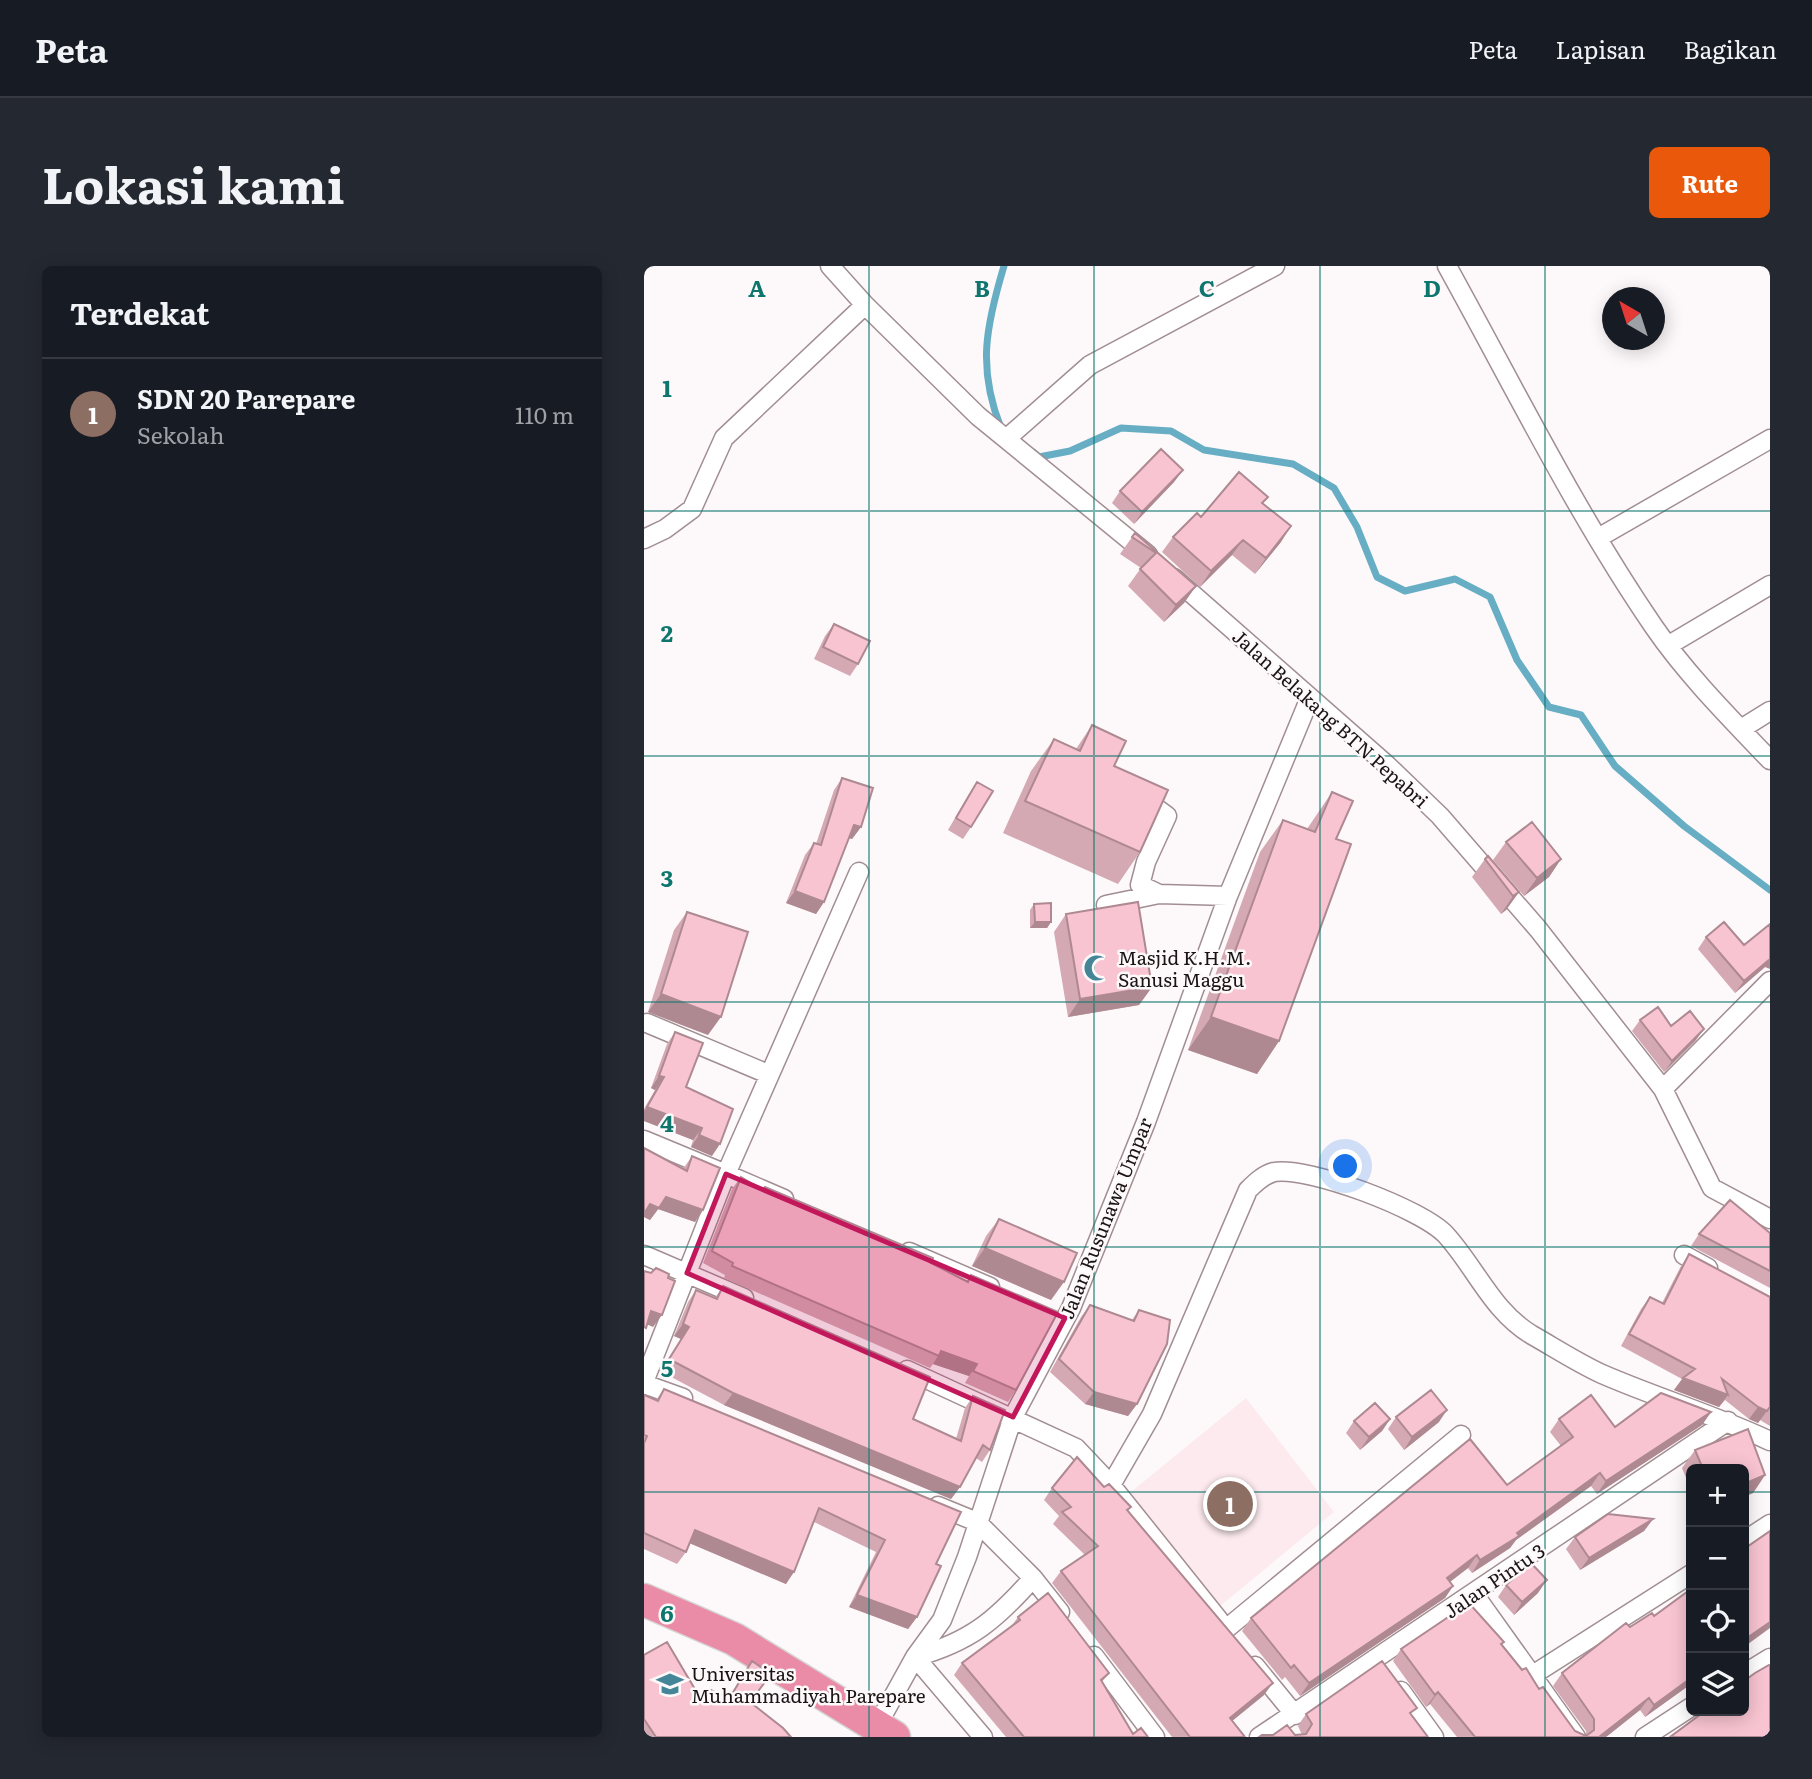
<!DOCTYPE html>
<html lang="id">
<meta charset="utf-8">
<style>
body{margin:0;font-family:Literata,serif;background:#242831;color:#f1f3f6}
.controls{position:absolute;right:21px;bottom:21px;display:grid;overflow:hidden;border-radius:10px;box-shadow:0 4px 18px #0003}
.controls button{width:63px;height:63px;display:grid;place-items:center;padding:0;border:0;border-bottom:2px solid #363941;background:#171b24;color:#f1f3f6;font:35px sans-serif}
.compass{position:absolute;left:958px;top:21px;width:63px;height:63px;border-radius:50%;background:#171b24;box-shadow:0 4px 18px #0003;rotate:321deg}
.you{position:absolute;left:702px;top:901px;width:24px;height:24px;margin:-18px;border:5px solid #fff;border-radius:50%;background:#1a73e8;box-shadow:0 0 0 10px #1a73e833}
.badge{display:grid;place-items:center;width:46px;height:46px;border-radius:50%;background:#ea580c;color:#fff;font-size:23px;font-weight:700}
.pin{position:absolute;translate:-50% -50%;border:4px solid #fff;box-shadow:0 2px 7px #0006}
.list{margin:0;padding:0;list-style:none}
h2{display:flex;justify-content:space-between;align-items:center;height:91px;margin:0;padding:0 28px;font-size:30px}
h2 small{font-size:23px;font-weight:400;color:#9ea1a6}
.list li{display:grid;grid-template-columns:46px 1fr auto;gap:21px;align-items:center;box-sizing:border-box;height:112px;padding:0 28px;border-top:2px solid #363941}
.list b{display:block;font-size:26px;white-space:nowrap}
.list p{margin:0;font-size:23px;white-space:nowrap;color:#9ea1a6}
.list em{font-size:23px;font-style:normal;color:#9ea1a6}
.icon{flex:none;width:38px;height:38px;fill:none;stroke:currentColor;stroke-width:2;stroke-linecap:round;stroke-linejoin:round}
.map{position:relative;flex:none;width:1126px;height:1471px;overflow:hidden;border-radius:10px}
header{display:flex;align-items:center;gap:42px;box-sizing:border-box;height:98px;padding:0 35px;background:#171b24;border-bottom:2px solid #363941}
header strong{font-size:33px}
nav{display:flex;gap:38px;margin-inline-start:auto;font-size:24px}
.intro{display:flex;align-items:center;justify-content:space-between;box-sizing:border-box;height:168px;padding:0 42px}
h1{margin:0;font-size:49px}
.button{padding:18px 32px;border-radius:10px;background:#ea580c;color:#fff;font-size:24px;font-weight:700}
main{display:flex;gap:42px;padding:0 42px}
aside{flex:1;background:#171b24;border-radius:10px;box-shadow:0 4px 18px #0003}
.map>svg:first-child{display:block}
.built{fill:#fceaee}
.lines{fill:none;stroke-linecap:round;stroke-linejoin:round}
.stream{stroke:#67aec4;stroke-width:7}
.street-casing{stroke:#a18e93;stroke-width:21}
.highway-casing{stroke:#d6d5d5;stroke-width:35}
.street{stroke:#fff;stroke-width:18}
.highway{stroke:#ea8ca7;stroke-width:32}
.wall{fill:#d5a9b4}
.shaded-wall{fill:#ae8992}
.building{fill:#f8c4d1;stroke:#ae8992;stroke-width:2}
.marked{fill:#c2185b;fill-opacity:0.2;stroke:#c2185b;stroke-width:5;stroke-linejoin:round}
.grid{fill:none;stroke:#0f766e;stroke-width:2;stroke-opacity:0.55}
.labels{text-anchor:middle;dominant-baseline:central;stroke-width:5;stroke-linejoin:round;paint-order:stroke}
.street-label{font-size:19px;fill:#1a1415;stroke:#fdf9fa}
.poi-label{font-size:19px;fill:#1a1415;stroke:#fdf9fa;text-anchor:start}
.grid-label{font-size:23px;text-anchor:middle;font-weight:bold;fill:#0f766e;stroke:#fdf9fa;stroke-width:5;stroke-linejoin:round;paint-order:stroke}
</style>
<header>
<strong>Peta</strong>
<nav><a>Peta</a><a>Lapisan</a><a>Bagikan</a></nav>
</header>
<div class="intro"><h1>Lokasi kami</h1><a class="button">Rute</a></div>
<main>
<aside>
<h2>Terdekat<small></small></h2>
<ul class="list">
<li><span class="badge" style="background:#8d6e63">1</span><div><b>SDN 20 Parepare</b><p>Sekolah</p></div><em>110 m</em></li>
</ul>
</aside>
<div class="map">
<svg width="1126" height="1471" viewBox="0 0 1126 1471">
<rect width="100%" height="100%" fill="#fdf9fa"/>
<path class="built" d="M602,1132l88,114 -120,99 -88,-115z"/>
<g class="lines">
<path class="stream" d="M357,162c-24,-60 -15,-102 3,-162
M389,186l6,5 31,-6 51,-23 50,3 33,19 89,14 41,24 23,39 20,50 28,14 50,-12 35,18 27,63 32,47 32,8 34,51 69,60 86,64"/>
<g class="street-casing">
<path id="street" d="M186,0l35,39 113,111 170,139
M803,0c67,121 129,247 207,361 33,48 76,91 116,133
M362,173l84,-74 185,-99
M954,272l172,-99
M0,273l21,-10 27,-20 32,-71 141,-133
M530,312l214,188 52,50 98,113 125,160 49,99 58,31
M1025,379l101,-60
M1097,463l29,-18
M496,530l27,20 -21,46 -6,23 19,9
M462,639l53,-11 69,2
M3,757l121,51
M1019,823l107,-108
M0,874l82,34 133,-302
M265,986l81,35
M0,989l100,43
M1040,989l24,13
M263,1104l169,78 35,37 108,135
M0,1116l82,-208 58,25
M0,1118l39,14
M467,1219l41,-71 96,-224c7,-7 15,-15 26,-18 34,-6 148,37 172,63 30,33 46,76 86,100 23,13 46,28 70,39 55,24 113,41 168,67
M294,1240l39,16 56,56 27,34
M1100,1275l26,-17
M830,1328l102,143
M582,1363l235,-194
M450,1390l61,81
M611,1400l40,49
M1100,1408l26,-16
M887,1410l160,-102
M757,1425l33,46
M234,1458l37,-67 27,-37 25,-63 46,-140 58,-109 75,-186 82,-226 81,-196
M339,1471l-68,-80c55,-15 81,-37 118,-79
M615,1471l469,-316
M1001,1471l46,-30"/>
</g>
<g class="highway-casing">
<path id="highway" d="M0,1334l90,39 160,98"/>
</g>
<use href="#street" class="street"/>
<use href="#highway" class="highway"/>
</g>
<path class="wall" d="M539,204l-9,12 -40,42 -22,-21 8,-12z
M619,238l18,38 -26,32 -23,-19 -32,32 -38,-35 11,-15 28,-20z
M491,267l61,53 -12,17 -20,19 -36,-36 13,-18 -21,-14z
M190,358l24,40 -8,12 -36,-17 11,-23z
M448,459l22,41 26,86 -22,32 -115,-51 28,-62 23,-32 22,10z
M198,512l19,49 -9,12 -3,-1 -25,64 -8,12 -30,-11 19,-48 9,-12 2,1 18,-54z
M333,516l-6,45 -8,12 -15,-9 21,-36z
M688,526l4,47 -57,202 -22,33 -69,-24 72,-198 23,-32 24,9z
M862,576l55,17 -12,18 -25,19 -31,-36z
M841,593l34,33 -13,18 -5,4 -29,-37z
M390,638l17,18 -4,6h-17v-18z
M43,646l21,123 -60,-23 26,-82z
M422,648l86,73 -13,18 -71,12 -14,-85z
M1062,671l38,8 21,22 -30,26 -37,-44z
M996,754l31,6 25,14 -32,32 -32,-41z
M31,766l11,55 26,69 -21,-9 2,-7 -49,-19v-12l11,-19 -4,-2 16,-44z
M0,882l39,21 9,-13 11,54 -8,12 -37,-13 -8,11 -6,-3z
M97,911l22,13 168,73 36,18 4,-6 45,115 -8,12 -43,-19 4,-7 -36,-12 -3,4 -206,-90 1,-3 -22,-12 29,-74z
M355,953l52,81 -79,-34 14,-30z
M1126,967v55l-79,-42 8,-12z
M1045,988l81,43v129l-10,-6 -2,3 -9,-4 -24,-19 -6,7 -45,-17 8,-11 -61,-33 20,-37 9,-12 12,6 19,-37z
M79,1020l190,133 43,20 9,-31 8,-12 17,54 -8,12 -6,-4 -16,29 -9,12 -227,-94 -64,-34 21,-32 -7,-3 14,-34 8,-12 19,8z
M446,1039l42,15 7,-10 -2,94 -9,12 -43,-12 -35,-32 31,-55z
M20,1123l272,175 -19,53 -9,12 -59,-22 27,-55 -62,-30 -28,62 -97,-41 -3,9 -9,12 -33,-15v-154l12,5z
M1067,1146l-9,13 -105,69 -6,-8 -75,54 -6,8 -38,25 -4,-5 -18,14 3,4 -8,12 -145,98 -15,-19 -3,3 -40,-49 9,-13 256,-133 54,-39 -11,-14 9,-13 56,8z
M752,1151l43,5 -35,28 -16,-21z
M746,1153l-8,12 -22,19 -14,-17 8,-12z
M1051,1184l70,25 -12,18 -9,4v-28h-53v21l-9,-22z
M408,1222l76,23 136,184 -32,26 13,16h-73l-120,-154 9,-12 24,-16 -32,-31 6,-8 -15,-16z
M1009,1253l-9,12 -64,39 -14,-21 9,-12z
M1047,1317v101l-46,33 -5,-7 -34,27h-149l-27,-33 -4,3 -33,-46 8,-12 101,-4 73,86 11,5v-5l-33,-45 9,-13 68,-46 24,-11 30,-21z
M862,1319l32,8 -24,22 -16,-18z
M374,1351l91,56 -7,9 31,52 15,3h-142l-52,-62 8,-12 48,-35z
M0,1389l58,46 26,-2 24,-38 10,26 -12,16 41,34h-147z
M662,1448l105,2 17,21 -133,-2h7l-4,-9z"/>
<path class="shaded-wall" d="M539,204l-9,12 -40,42 8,-12z
M647,260l-10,16 -26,32 11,-16z
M599,274l-11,15 -32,32 11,-16z
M552,320l-12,17 -20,19 12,-17z
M210,559l7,2 -9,12 -6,-2z
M917,593l-12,18 -25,19 13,-18z
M151,625l29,11 -8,12 -30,-11z
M875,626l-13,18 -5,4 12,-18z
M391,656h16l-4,6h-17z
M1126,693v10l-5,-2 -30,26 9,-12z
M508,721l-13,18 -71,12 12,-18z
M17,728l60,23 -13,18 -60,-23z
M567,751l68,24 -22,33 -69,-24z
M1060,763l-8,11 -32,32 8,-11z
M15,810l5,1 -9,13 -4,-2z
M3,841l55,21 -9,12 -49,-19v-10z
M55,869l21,9 -8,12 -21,-9z
M22,931l37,13 -8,12 -37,-13z
M6,938l9,4 -9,12 -6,-3v-4z
M341,982l79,34 -13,18 -79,-34z
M7,1045l11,4 -9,12 -9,-4z
M39,1058l6,3 -8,12 -7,-3z
M297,1085l36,13 -8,12 -36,-12z
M1039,1112l45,17 -9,12 -45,-17z
M450,1126l43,12 -9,12 -43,-12z
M89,1127l227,94 -9,12 -227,-94z
M1114,1141l9,4 -9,12 -9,-4z
M803,1144l-8,12 -35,28 8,-13z
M1067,1146l-9,13 -105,69 9,-13z
M746,1153l-8,12 -22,19 9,-13z
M956,1207l-9,13 -75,54 -6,8 -38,25 8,-13z
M1121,1209l-12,18 -9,4v-13z
M1009,1253l-9,12 -64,39 9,-12z
M51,1264l99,42 -8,12 -99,-42z
M833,1289l-9,13 -30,23 9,-13z
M903,1314l-9,13 -24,22 8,-13z
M809,1320l-8,12 -145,98 9,-13z
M213,1329l60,22 -9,12 -59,-22z
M1126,1356v6l-26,19v-7z
M1047,1412v6l-46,33 9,-12z
M629,1417l-9,12 -43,35 9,-12z
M794,1426l-8,12 -4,3 9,-12z
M1005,1432l-9,12 -34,27h-7z"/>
<path class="building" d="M517,183l22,21 -41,42 -22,-21z
M595,206l29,25 -6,6 29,23 -25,32 -23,-18 -32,31 -38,-34 24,-24 4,4z
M491,267l61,53 -20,19 -36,-36 16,-16 -24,-16z
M190,358l36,17 -12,23 -35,-17z
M448,459l34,16 -12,25 54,24 -28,62 -115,-51 29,-62 26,12z
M198,512l31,10 -12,39 -7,-2 -30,77 -29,-11 19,-48 7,2z
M333,516l16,9 -22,36 -15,-9z
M688,526l21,9 -17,38 15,5 -72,197 -68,-24 72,-197 32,12z
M888,556l29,37 -24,19 -31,-36z
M844,590l31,36 -6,4 -28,-37z
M494,636l14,85 -72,12 -14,-85z
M407,637v19h-16l-1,-18z
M43,646l61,20 -27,85 -60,-23z
M1080,656l20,23 26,-21v35l-26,22 -38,-44z
M1014,741l13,19 19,-15 14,18 -32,32 -32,-41z
M31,766l28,11 -17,44 47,22 -13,35 -21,-9 3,-7 -55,-21 17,-30 -5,-1z
M0,882l43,23 5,-15 28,12 -17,42 -37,-13 -7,11 -9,-4 -6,10z
M97,911l22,13 2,-3 168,71 -2,5 37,19 3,-7 87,37 -42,78 -43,-19 4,-7 -36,-13 -2,5 -207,-90 1,-3 -21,-12z
M1086,934l40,33v38l-71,-37z
M355,953l78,34 -13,29 -79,-34z
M1045,988l81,43v111h-1l-2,3 -9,-4 -36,-28 6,16 -45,-17 12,-9 -66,-35 21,-37 14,7z
M12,1002l13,6 -1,4 7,3 -13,34 -11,-4 -5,17 -2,-1v-56l7,2z
M79,1020l207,91 -17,42 48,22 12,-45 32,14 -15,40 -7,-5 -23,42 -227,-94 -64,-34 20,-32 -6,-3 13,-34 21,9z
M446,1039l44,16 5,-11 31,10 -3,24 -30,60 -43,-12 -35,-33z
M20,1123l297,123 -25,52 5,2 -24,51 -60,-22 28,-55 -66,-32 -25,64 -99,-42 -9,22 -42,-19v-90l3,-7 -3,-1v-40l14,6z
M787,1124l16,20 -35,27 -16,-20z
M1017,1127l50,19 -105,69 -6,-8 -83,60 2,3 -39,24 -3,-5 -30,23 6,8 -144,97 -15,-18 -3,3 -40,-50 219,-179 37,46 66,-48 -14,-18 32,-24 24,32z
M731,1137l15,16 -21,18 -15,-16z
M1104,1163l17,46 -21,9v-15h-41l-8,-19z
M433,1191l27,30 5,-3 22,23 -4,3 146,173 -43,35 15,19h-55l-129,-166 37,-25 -36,-34 9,-5 -19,-19z
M964,1248l45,5 -64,39 -14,-21z
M1126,1265v91l-26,18v-91z
M887,1297l16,17 -25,22 -16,-17z
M1047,1323v89l-37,27 -5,-7 -50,39h-124l-37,-45 -3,3 -34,-46 68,-46 35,39 -3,2 21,26 4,-2 13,21 4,-2 32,44 11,5 8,-6v-11l-32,-46 64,-50 4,4 22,-14 2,3z
M404,1327l61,80 -8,7 32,54 8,-6 7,9h-124l-62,-74 58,-43 -2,-3z
M23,1376l35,59 9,-11 18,9 23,-38 19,13 -21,28 33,26 8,9h-135l-12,-18v-64z
M738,1395l35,47 -7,5 18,24h-169l3,-2h11l14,-10 8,10 11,-1 6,-10 -6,-10z
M1125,1399l1,1v71h-100l35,-26h39v-30l11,-8z"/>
<path class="marked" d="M82,908l339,144 -52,99 -326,-144z"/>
<path class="grid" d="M225,0v1471M450,0v1471M676,0v1471M901,0v1471M0,245h1126M0,490h1126M0,736h1126M0,981h1126M0,1226h1047M1100,1226h26"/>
<defs>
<g id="mosque-bare" transform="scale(2.1)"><path d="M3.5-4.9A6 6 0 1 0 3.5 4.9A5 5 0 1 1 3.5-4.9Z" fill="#458598" stroke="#fdf9fa" stroke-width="2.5" paint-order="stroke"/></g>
<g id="university-bare" transform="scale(2.1)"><path d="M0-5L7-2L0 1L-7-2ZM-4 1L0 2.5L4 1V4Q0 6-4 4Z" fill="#458598" stroke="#fdf9fa" stroke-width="2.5" paint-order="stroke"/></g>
</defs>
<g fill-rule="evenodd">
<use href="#mosque-bare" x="453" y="702"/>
<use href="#university-bare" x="26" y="1418"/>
</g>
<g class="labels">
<g class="street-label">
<text transform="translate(687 452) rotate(42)">Jalan Belakang BTN Pepabri</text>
<text transform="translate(461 952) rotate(-68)">Jalan Rusunawa Umpar</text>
<text transform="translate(850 1314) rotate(-34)">Jalan Pintu 3</text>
</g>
<g class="poi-label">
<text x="474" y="691">Masjid K.H.M.<tspan x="474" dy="22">Sanusi Maggu</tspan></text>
<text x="47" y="1407">Universitas<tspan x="47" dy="22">Muhammadiyah Parepare</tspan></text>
</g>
</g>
<g class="grid-label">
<text x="113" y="31">A</text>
<text x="338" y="31">B</text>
<text x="563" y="31">C</text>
<text x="788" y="31">D</text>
<text x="23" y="131">1</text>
<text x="23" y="376">2</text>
<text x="23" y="621">3</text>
<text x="23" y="866">4</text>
<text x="23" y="1111">5</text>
<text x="23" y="1356">6</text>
</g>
</svg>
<div class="controls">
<button>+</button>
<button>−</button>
<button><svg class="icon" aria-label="locate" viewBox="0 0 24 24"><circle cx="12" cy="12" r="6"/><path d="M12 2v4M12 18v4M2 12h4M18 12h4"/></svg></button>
<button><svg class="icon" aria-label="layers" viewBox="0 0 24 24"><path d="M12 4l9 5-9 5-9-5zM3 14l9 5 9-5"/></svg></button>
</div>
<svg class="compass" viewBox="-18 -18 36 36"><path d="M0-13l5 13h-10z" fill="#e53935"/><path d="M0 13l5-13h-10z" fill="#9ea1a6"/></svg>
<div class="you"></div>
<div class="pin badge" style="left:586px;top:1238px;background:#8d6e63">1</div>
</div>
</main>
